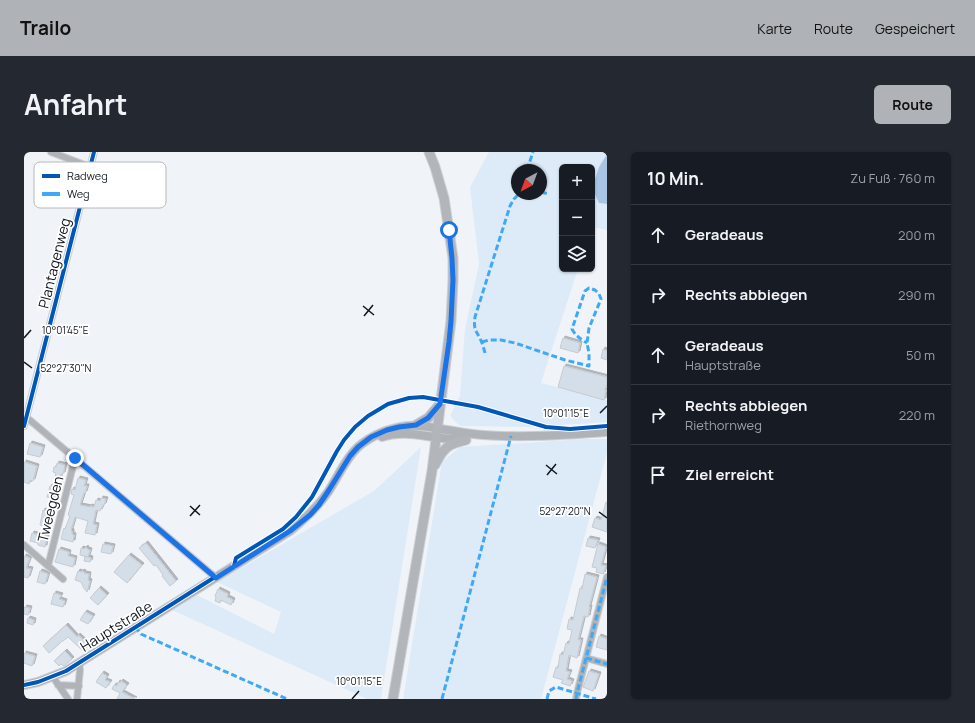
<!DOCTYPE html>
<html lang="de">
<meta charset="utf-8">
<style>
body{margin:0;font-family:Manrope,sans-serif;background:#242831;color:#f1f3f6}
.controls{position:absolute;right:12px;top:12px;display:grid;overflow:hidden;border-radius:6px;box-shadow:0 1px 3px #0004}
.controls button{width:36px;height:36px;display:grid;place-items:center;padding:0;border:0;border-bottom:1px solid #363941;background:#171b24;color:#f1f3f6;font:20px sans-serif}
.compass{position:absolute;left:487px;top:12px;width:36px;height:36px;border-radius:50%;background:#171b24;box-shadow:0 1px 3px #0004;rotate:221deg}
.stop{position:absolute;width:12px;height:12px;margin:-9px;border:3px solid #1a73e8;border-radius:50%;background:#fff}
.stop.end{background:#1a73e8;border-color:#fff;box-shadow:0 1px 4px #0008}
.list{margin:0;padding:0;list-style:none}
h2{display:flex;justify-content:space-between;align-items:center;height:52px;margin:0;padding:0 16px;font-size:17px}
h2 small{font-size:13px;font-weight:400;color:#9ea1a6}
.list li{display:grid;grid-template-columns:26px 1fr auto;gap:12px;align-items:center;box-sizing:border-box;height:60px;padding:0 16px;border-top:1px solid #363941}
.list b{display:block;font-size:15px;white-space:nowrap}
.list p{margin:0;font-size:13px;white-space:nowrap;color:#9ea1a6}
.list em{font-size:13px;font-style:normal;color:#9ea1a6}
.icon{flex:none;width:22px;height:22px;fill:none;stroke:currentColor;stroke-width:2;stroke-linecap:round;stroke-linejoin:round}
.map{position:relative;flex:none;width:583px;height:547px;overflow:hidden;border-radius:6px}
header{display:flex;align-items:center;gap:24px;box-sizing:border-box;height:56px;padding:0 20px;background:#afb3b7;color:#111}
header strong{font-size:19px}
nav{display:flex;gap:22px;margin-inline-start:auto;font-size:14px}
.intro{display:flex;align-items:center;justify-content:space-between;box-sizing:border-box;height:96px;padding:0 24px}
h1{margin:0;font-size:28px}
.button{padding:10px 18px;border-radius:6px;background:#afb3b7;color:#111;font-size:14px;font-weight:700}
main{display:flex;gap:24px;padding:0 24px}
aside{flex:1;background:#171b24;border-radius:6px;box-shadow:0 1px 3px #0004}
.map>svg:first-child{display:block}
.green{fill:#ddeaf8;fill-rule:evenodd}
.water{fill:#a9c5e5}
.building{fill:#d4dee8;stroke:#c6cbd1;filter:url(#shadow)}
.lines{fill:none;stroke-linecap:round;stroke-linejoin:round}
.minor-casing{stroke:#cdd1d5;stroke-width:8}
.secondary-casing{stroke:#cdd1d5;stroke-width:10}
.primary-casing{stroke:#cdd1d5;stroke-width:11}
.minor{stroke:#b0b3b7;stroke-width:6}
.secondary{stroke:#afb3b7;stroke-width:8}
.primary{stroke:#b2b6bb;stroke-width:9}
.quiet{stroke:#3fa9f5;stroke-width:3;stroke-dasharray:6 3;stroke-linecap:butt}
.cycleway-casing{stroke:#fff;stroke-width:6}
.cycleway{stroke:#0057b8;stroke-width:4}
.route{stroke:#1a73e8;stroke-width:5}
.ticks{fill:none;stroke:#10171e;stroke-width:1.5}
.labels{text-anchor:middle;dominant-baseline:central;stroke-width:3.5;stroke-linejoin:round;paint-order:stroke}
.street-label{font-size:14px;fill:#10171e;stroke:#fff}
.key{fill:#fff;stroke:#b7b9bc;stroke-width:1}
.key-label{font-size:11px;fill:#10171e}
.ticks-label{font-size:10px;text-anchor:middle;fill:#10171e;stroke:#fff;stroke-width:3.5;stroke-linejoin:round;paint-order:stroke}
</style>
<header>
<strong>Trailo</strong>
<nav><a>Karte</a><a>Route</a><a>Gespeichert</a></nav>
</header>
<div class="intro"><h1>Anfahrt</h1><a class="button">Route</a></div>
<main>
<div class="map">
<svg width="583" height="547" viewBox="0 0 583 547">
<defs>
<filter id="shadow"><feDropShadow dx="2" dy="-2" stdDeviation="0" flood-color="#0004"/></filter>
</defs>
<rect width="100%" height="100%" fill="#f0f4f9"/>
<path class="green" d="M465,0h118v2l-8,13v36l8,1v26l-15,-3v-60h-30v102h16l-29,89 -8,25 66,17v22l-79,5 -68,-1 -10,-10 10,-20 5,-67 14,-65 -9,-77zM493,18h24v24h-24z
M560,287h23v14l-66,246h-138l39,-237 18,-15z
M397,295l-40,252h-14l-195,-89 25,-15 77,39 7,-22 -64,-30 157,-91z"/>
<path class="water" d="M583,2v50l-8,-1 -7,-15 7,-21z"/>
<path class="building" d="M539,186l17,5 -2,10 -18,-5z
M579,197l4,2v9l-6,-2z
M540,214l43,11v7l-2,6h1l-2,10 -46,-13z
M6,291l13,4 -3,10 -13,-3z
M0,310l13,4 -4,15 -3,-1 -1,4 -5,-2z
M33,311l8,2 -2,9h-2l-1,4 -5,-2 1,-3 -3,-1 1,-5h2z
M54,326l8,2 -2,6h3l-2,7h-1l-4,12 10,2v-1l4,1 2,-7 4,1 1,-3 5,1 -2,6h-1l-3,6 -4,-1 -3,14 4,1 -2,10 -10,-2 3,-12 -13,-4 -4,13 1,1v3l2,1 -1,7 -12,-3 3,-11 1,1 5,-13 -2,-1 6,-20 -3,-1 1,-5 3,1z
M26,334l9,3 -3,11 -9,-3z
M582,350h1v30l-15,-5 3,-9 6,2z
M19,358l10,3 -4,14 -9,-2z
M8,381l15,4 -2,10 -7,-2v-2l-8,-2z
M564,386l10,2 -3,8 -9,-2z
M122,391l30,38 -6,5 -8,-10 1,-1 -7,-10 -2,1 -15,-18z
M79,392l10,2 -2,8 -10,-2z
M574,392l8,3 -5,18 5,1 -3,8 -7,-2 1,-4 -5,-1z
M62,395l1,2 3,1 -2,7 -8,-2 1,-7 3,1z
M35,397l10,3 -1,4 7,2 -2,9 -18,-5z
M105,403l13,10 -15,18 -13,-11z
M0,404l6,2 -4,10 5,1 -3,9 -4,-1z
M61,404l6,2 -1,4 -6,-1z
M16,419l8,3 -3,10 -8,-2z
M54,419l3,1 2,-1 1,2 5,1 -1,6 2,1 -3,11 -4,-5v-1l-2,-4 -6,-2z
M561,422l12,3 -8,30h1l-2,10 -4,-1 -6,24h3l-4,18 -8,-3 -3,16 4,1 -3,7 5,2 -2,5 -9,-3 2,-3 -10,-3 3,-10 2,1 2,-14 3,1 3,-12 3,1 3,-14 -5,-1 2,-10 4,1 7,-32 2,1z
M75,436l8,7 -9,10 -8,-7z
M194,437l10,5 -1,3 6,3 -2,5 -10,-5 -1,3 -5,-2 1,-4 -1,-1z
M30,441l7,2 -2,4 6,2 -2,6 -12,-3z
M1,455l5,1 -2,7 -4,-1v-6z
M61,460l8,4 -5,8 -8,-4z
M4,466l6,2 -1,5 -6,-2z
M42,473l11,12 1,-2 11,10 -6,6 -15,-14 -5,4h-1l-13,12 -6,-7z
M575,484l8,3v11l-11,-3z
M41,499l7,8 -8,7 -3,-2 -2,2 -5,-5z
M0,501l11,3 -3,10 -8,-3z
M565,519l10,3 -6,17 -10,-4z
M78,521l5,3 -2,4 5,2 -4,6 -10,-6z
M97,529l6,4 -5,7 13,7h-18l3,-6 -8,-4 2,-4 3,1 1,-4 2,1z"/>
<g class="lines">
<g class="minor-casing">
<path id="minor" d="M27,0l39,15
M1,264l190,161
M0,274l70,-274
M0,393l39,34
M24,414l27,-108
M562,506l21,6
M29,525l15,22
M34,533l21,1
M53,547l3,-29 -1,-7
M552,547l1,-6 30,-116"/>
</g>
<g class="secondary-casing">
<path id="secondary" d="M358,285c18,-6 36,-2 53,0 10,2 19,2 29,3
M0,533l14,-3 28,-11 224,-140c15,-12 27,-23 38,-39 10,-15 17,-33 30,-45 14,-12 32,-19 50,-21 11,-1 22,1 33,3 14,2 27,5 42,6 41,3 83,0 124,-3"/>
</g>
<g class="primary-casing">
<path id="primary" d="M392,273l12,-7 12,-14
M411,313c8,-17 13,-21 31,-25
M369,547l39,-228 19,-150 2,-41v-22l-9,-60 -9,-31 -6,-15"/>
</g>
<use href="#minor" class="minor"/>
<use href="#secondary" class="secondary"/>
<use href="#primary" class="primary"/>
<path class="quiet" d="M503,18l6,-18
M517,40l8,2
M458,190l7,-2h12l14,3 50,17 24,6v-13l-2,-10 2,-15 12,-29 -2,-5 -4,-4 -6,-2 -4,3 -13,38c3,6 8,10 15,14
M461,201c-1,-4 -2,-7 -3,-10 -5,-13 -9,-11 -7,-26l35,-111 4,-7 5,-5
M111,475l6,7 146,65
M562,506l21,6
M418,547l69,-263
M523,547l2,-8 7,-4 40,12
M552,547l1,-6 30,-116"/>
<g class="cycleway-casing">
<path id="cycleway" d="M0,274l70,-274
M210,414l2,-8 47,-29 13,-12 16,-20 25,-46 7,-11 11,-13 13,-11 20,-12 21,-6 14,-1 55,10 68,20 24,2 37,-3
M0,533l14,-3 28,-11 149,-94"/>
</g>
<use href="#cycleway" class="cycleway"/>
</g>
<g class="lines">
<path class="route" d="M51,306l141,120 74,-47 20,-16 9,-10 10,-15 21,-34 8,-9 13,-10 16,-7 12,-3 17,-2 12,-7 12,-14 9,-62 2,-21 2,-41 -1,-22 -3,-28"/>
</g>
<path class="ticks" d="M339,154l11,9M340,164l9,-11M0,186l7,-8M0,210l8,6M576,261l7,-7M522,313l11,9M523,323l9,-11M166,354l10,9M575,360l8,6M166,364l10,-11M328,547l7,-8"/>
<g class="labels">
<g class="street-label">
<text transform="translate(30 111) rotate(-76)">Plantagenweg</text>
<text transform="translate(26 357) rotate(-76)">Tweegden</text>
<text transform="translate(92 474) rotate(-32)">Hauptstraße</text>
</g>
</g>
<rect x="10" y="10" width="132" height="46" rx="6" class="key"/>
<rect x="18" y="22" width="18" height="4" fill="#0057b8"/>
<rect x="18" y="40" width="18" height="4" fill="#3fa9f5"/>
<g class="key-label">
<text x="43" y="28">Radweg</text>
<text x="43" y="46">Weg</text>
</g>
<g class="ticks-label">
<text x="41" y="182">10°01'45"E</text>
<text x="42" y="220">52°27'30"N</text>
<text x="542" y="265">10°01'15"E</text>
<text x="541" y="363">52°27'20"N</text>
<text x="335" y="533">10°01'15"E</text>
</g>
</svg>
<div class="controls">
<button>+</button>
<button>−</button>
<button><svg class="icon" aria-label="layers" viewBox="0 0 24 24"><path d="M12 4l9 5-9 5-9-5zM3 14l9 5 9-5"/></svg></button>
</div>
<svg class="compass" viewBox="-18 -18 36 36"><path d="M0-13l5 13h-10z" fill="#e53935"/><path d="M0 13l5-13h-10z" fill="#9ea1a6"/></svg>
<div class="stop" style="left:425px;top:78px"></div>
<div class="stop end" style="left:51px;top:306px"></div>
</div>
<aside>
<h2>10 Min.<small>Zu Fuß · 760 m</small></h2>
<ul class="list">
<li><svg class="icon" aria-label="ahead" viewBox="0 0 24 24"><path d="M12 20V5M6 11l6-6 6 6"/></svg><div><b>Geradeaus</b></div><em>200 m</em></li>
<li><svg class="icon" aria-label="right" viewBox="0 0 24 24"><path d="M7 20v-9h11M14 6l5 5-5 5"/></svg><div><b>Rechts abbiegen</b></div><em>290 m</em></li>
<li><svg class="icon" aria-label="ahead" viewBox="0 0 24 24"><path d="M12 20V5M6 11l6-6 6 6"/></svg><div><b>Geradeaus</b><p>Hauptstraße</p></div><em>50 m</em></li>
<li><svg class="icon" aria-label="right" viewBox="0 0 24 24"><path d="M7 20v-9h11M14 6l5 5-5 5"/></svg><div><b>Rechts abbiegen</b><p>Riethornweg</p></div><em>220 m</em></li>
<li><svg class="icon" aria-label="arrive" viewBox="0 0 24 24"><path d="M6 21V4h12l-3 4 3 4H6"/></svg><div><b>Ziel erreicht</b></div></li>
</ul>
</aside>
</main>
